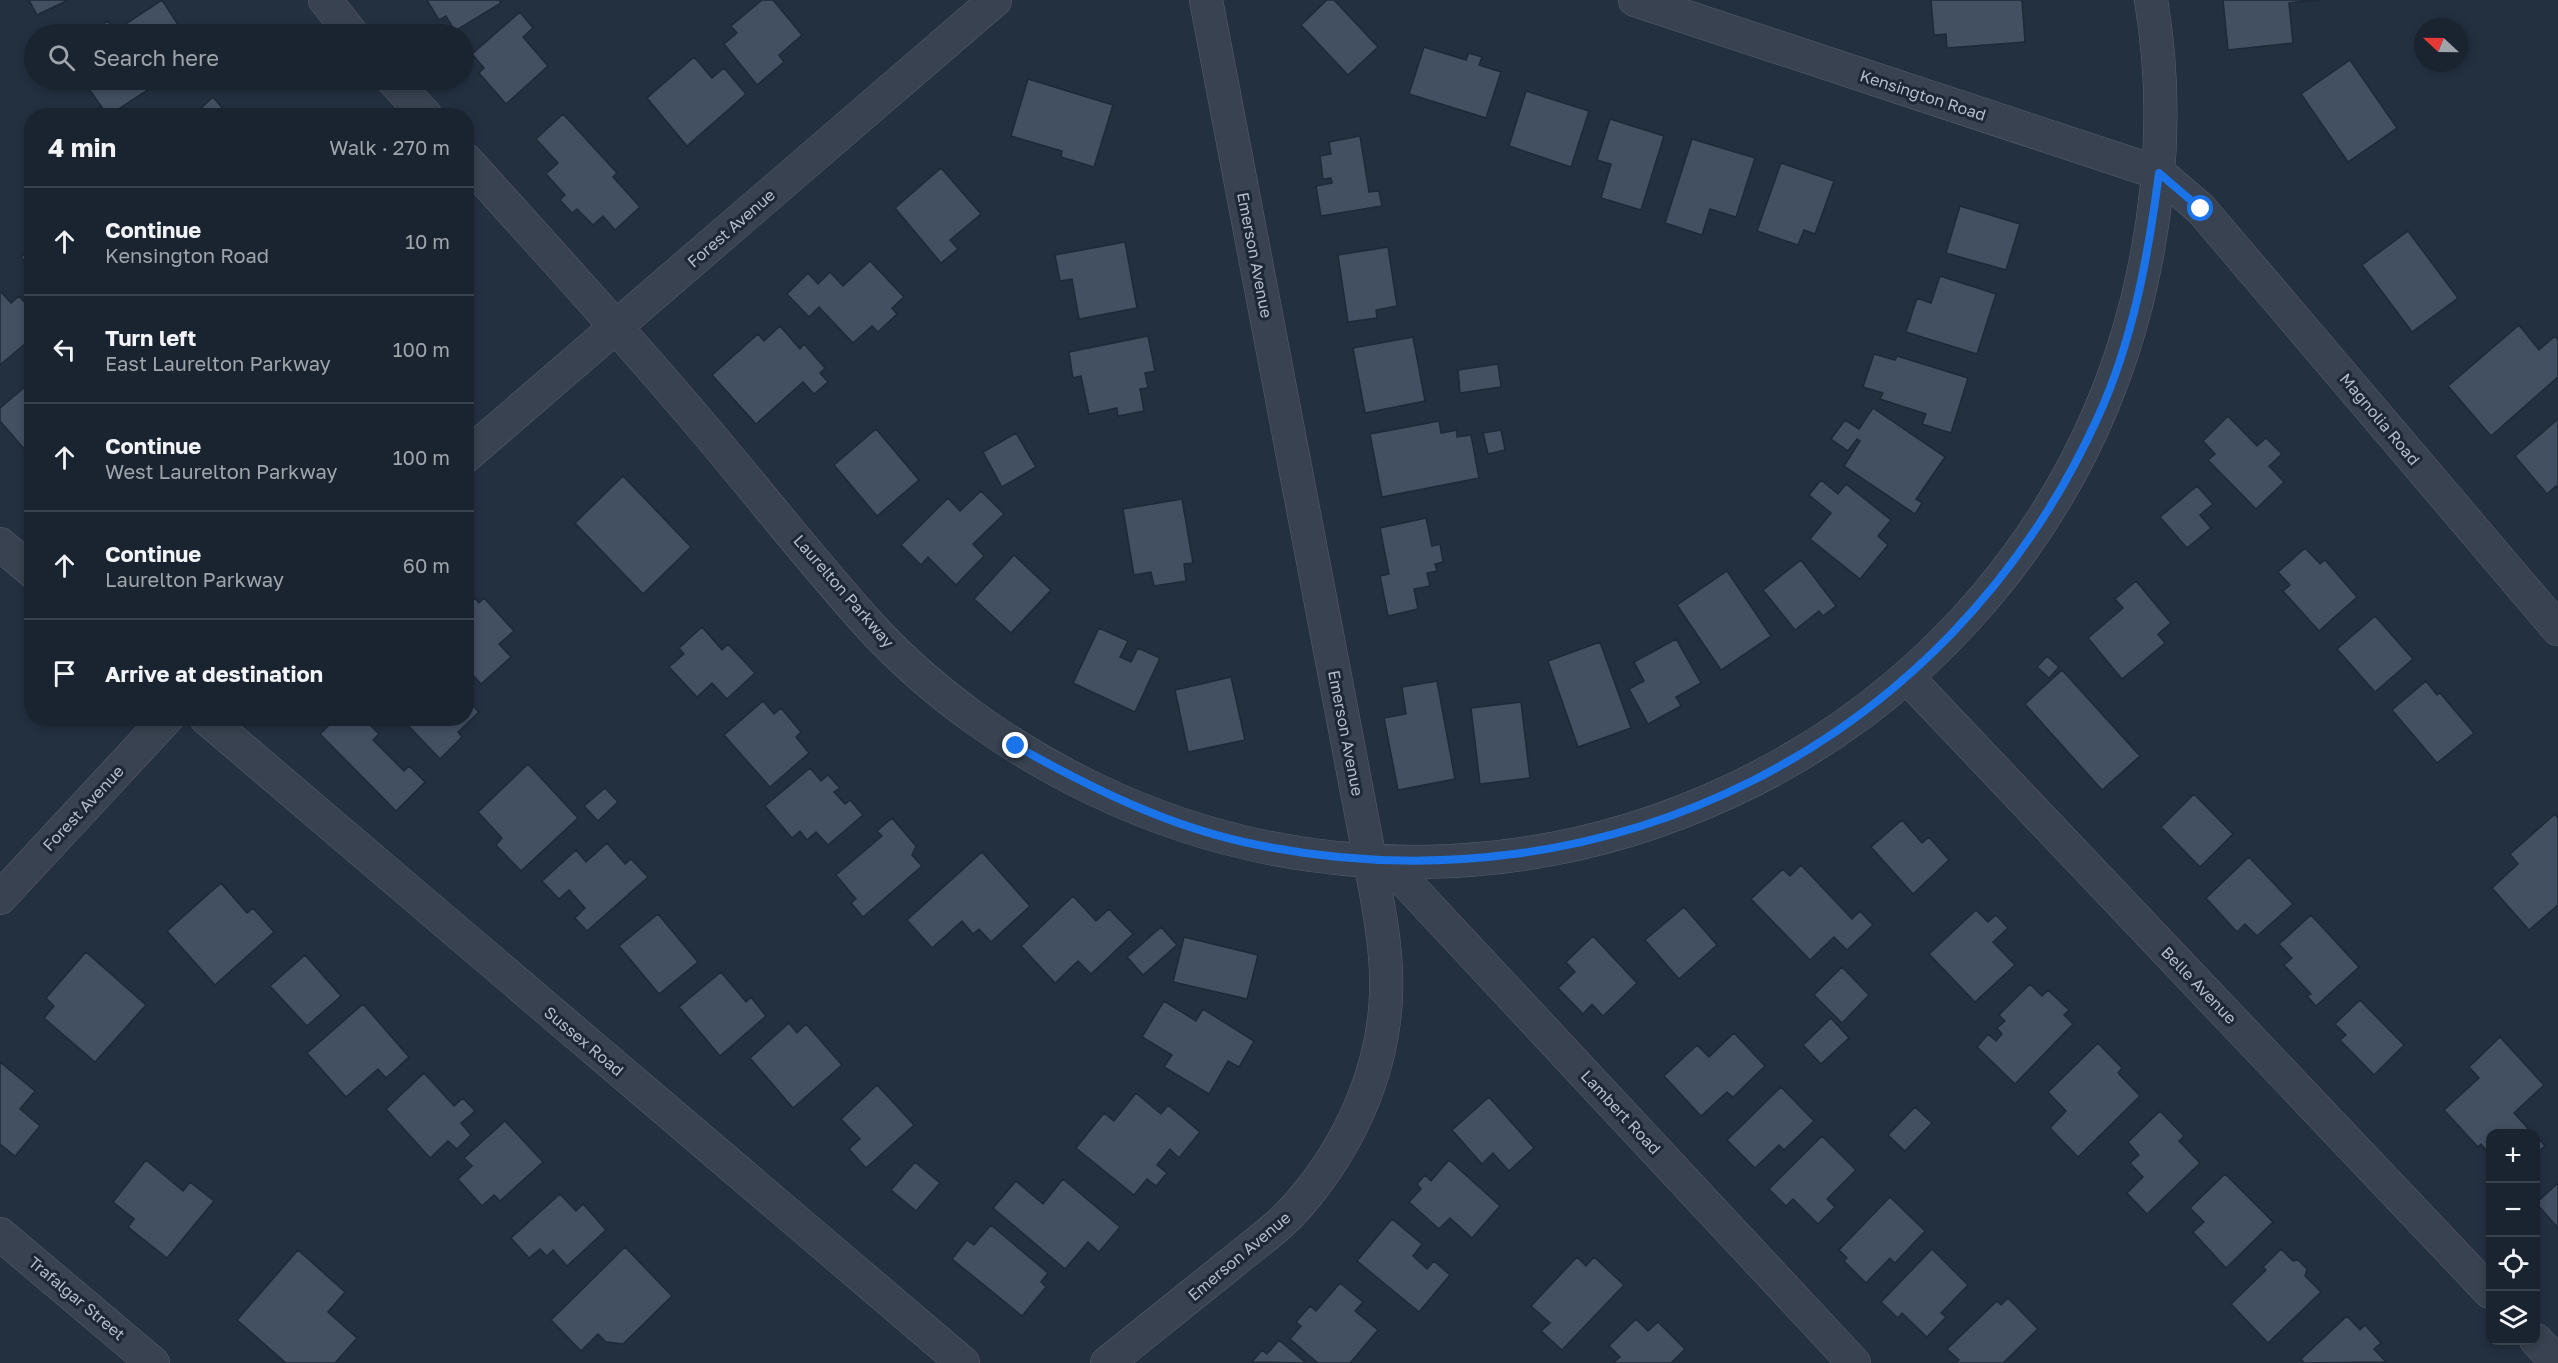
<!DOCTYPE html>
<meta charset="utf-8">
<style>
body{margin:0;font-family:"Golos Text",sans-serif;background:#232c38;color:#f1f3f6}
.controls{position:absolute;right:18px;bottom:18px;display:grid;overflow:hidden;border-radius:12px;box-shadow:0 3px 9px #0003}
.controls button{width:54px;height:54px;display:grid;place-items:center;padding:0;border:0;border-bottom:2px solid #38414c;background:#1a2430;color:#f1f3f6;font:30px sans-serif}
.compass{position:absolute;left:2414px;top:18px;width:54px;height:54px;border-radius:50%;background:#1a2430;box-shadow:0 3px 9px #0003;rotate:292deg}
.stop{position:absolute;width:18px;height:18px;margin:-14px;border:4px solid #1a73e8;border-radius:50%;background:#fff}
.stop.end{background:#1a73e8;border-color:#fff;box-shadow:0 2px 6px #0008}
.list{margin:0;padding:0;list-style:none}
h2{display:flex;justify-content:space-between;align-items:center;height:78px;margin:0;padding:0 24px;font-size:26px}
h2 small{font-size:20px;font-weight:400;color:#9fa4ab}
.list li{display:grid;grid-template-columns:39px 1fr auto;gap:18px;align-items:center;box-sizing:border-box;height:108px;padding:0 24px;border-top:2px solid #38414c}
.list b{display:block;font-size:22px;white-space:nowrap}
.list p{margin:0;font-size:20px;white-space:nowrap;color:#9fa4ab}
.list em{font-size:20px;font-style:normal;color:#9fa4ab}
.icon{flex:none;width:33px;height:33px;fill:none;stroke:currentColor;stroke-width:2;stroke-linecap:round;stroke-linejoin:round}
.map{position:relative;flex:none;width:2558px;height:1363px;overflow:hidden}
.search{position:absolute;background:#1a2430;box-shadow:0 3px 9px #0003;left:24px;top:24px;width:450px;height:66px;display:flex;align-items:center;gap:15px;box-sizing:border-box;padding:0 21px;border-radius:33px;color:#9fa4ab;font-size:22px}
.panel{position:absolute;background:#1a2430;box-shadow:0 3px 9px #0003;left:24px;top:108px;width:450px;height:618px;border-radius:24px}
.map>svg:first-child{display:block}
.building{fill:#425062;stroke:#1f2937;stroke-width:1.5}
.lines{fill:none;stroke-linecap:round;stroke-linejoin:round}
.minor-casing{stroke:#56606d;stroke-width:34}
.minor{stroke:#384250;stroke-width:33}
.route{stroke:#1a73e8;stroke-width:8}
.labels{text-anchor:middle;dominant-baseline:central;stroke-width:6;stroke-linejoin:round;paint-order:stroke}
.street-label{font-size:16px;fill:#b4bdca;stroke:#1d2735}
</style>
<div class="map">
<svg width="2558" height="1363" viewBox="0 0 2558 1363">
<rect width="100%" height="100%" fill="#233040"/>
<path class="building" d="M29,0h39l-31,15z
M162,0l22,34h-97l21,-13 7,10z
M427,0h72l2,3 -46,28 -9,-15 -7,4z
M762,0h11l29,35 -23,20 5,7 -27,23 -33,-41 13,-11 -6,-7z
M1327,0h7l44,47 -30,28 -47,-50z
M1931,0h91l3,42 -78,6 -1,-14 -12,1z
M2223,0h96l-30,3 4,40 -65,7z
M520,12l13,16 -10,9 25,29 -42,38 -27,-31 5,-5 -12,-14z
M1424,47l42,13 3,-7 13,4 -3,8 22,7 -15,46 -77,-24z
M694,57l18,21 12,-10 22,26 -59,52 -40,-48z
M2350,60l47,68 -49,34 -47,-68z
M1028,79l85,26 -19,62 -33,-10 1,-6 -51,-15z
M76,80h87l-55,36 -23,-33 -5,4z
M1526,91l63,20 -18,56 -62,-21z
M213,97l16,19h-36z
M563,114l54,59 -4,4 27,30 -25,23 -12,-14 -10,9 -16,-16 -5,4 -12,-13 5,-5 -19,-21 12,-11 -22,-24z
M1610,119l54,17 -23,74 -40,-12 10,-34 -14,-4z
M1360,136l9,56 10,-1 3,15 -61,10 -5,-30 16,-3 -1,-5 -8,1 -3,-23 11,-2 -2,-12z
M1692,139l63,19 -19,59 -26,-8 -8,26 -37,-12z
M1781,163l53,18 -19,53 -11,-4 -6,15 -41,-14z
M941,168l40,46 -31,26 8,9 -17,14 -46,-55z
M1960,206l60,18 -14,46 -60,-17z
M2408,231l50,67 -46,34 -50,-67z
M1125,242l12,66 -58,11 -7,-40 -12,2 -5,-26z
M1388,247l9,59 -21,4 1,8 -29,4 -10,-67z
M32,248v21l-11,-12z
M870,261l34,36 -12,11 5,6 -19,18 -6,-6 -19,17 -34,-36 -10,10 -22,-23 21,-21 10,11 12,-12 13,14z
M1940,276l56,18 -19,60 -71,-22 11,-34 14,5z
M0,291l11,12 8,-7 13,15v27l-32,27z
M2519,325l20,25 16,-14 3,4v37l-67,59 -43,-50z
M780,326l20,23 4,-5 21,24 -5,5 8,9 -14,12 -11,-12 -47,42 -44,-49 46,-41 6,7z
M1148,336l7,35 -10,2 3,15 -8,1 4,22 -26,5 -1,-8 -28,6 -8,-38 -8,2 -4,-26z
M1413,337l12,64 -60,12 -12,-65z
M1874,354l21,6 2,-4 71,22 -17,55 -29,-9 4,-10 -46,-15 3,-6 -20,-6z
M1498,364l3,23 -41,6 -2,-23z
M32,381v77l-32,-37v-13z
M1873,408l72,49 -29,42 6,4 -7,11 -71,-48 16,-25 -3,-2 -9,12 -17,-12 14,-19 14,9z
M2228,416l29,30 9,-8 16,16 -13,12 15,16 -28,27 -48,-49 7,-6 -12,-13z
M2558,419v70l-2,-3 -9,8 -32,-38z
M1439,421l2,12 16,-3v7l14,-2 8,43 -97,19 -12,-63z
M876,429l43,51 -42,36 -43,-51z
M1501,430l4,20 -17,4 -5,-21z
M1016,433l20,34 -34,20 -19,-35z
M623,476l68,71 -48,47 -68,-71z
M1821,480l17,14 8,-10 45,36 -13,16 10,9 -28,34 -50,-40 21,-26 -22,-18z
M2197,486l16,18 -13,11 11,13 -24,20 -27,-31z
M981,491l23,23 -31,30 11,12 -28,29 -28,-28 -7,8 -20,-20 47,-47 12,13z
M1182,499l11,64 -9,1 2,17 -32,5 -3,-14 -17,3 -11,-66z
M1426,518l6,28 8,-2 3,18 -8,2 2,7 -10,2 3,13 -16,3 4,20 -30,7 -8,-40 9,-2 -9,-46z
M2305,548l15,16 5,-4 32,37 -38,34 -36,-40 7,-6 -12,-13z
M1014,555l37,35 -40,43 -37,-34z
M1801,560l35,46 -13,10 -4,-5 -24,19 -32,-40z
M1727,571l44,65 -50,34 -44,-65z
M2136,581l35,42 -13,11 7,9 -43,36 -34,-41 35,-30 -8,-9z
M475,598l4,5 5,-5 30,33 -15,13 12,13 -30,27 -15,-16v-62z
M2375,616l38,43 -38,33 -38,-43z
M702,627l20,23 6,-6 27,29 -28,26 -15,-16 -15,14 -28,-30 15,-13 -5,-6z
M1099,628l29,13 -8,16 11,5 7,-14 22,10 -25,54 -62,-29z
M1676,639l25,44 -25,14 5,9 -33,18 -19,-35 15,-8 -10,-19z
M1600,642l31,86 -53,19 -30,-86z
M2047,656l12,11 -10,11 -12,-11z
M2062,670l78,86 -38,34 -77,-86z
M1231,677l14,63 -57,12 -13,-62z
M1437,681l18,98 -57,11 -14,-72 22,-4 -4,-27z
M2426,681l11,14 3,-2 34,40 -37,30 -45,-53z
M466,699l13,13 -21,20 4,5 -22,22 -39,-41h65z
M763,701l11,13 7,-6 20,24 -5,5 13,16 -39,34 -46,-52z
M1521,702l9,76 -50,6 -9,-76z
M336,718h27l16,16 -6,6 31,31 5,-5 16,16 -29,29 -76,-77z
M528,764l50,54 -57,53 -25,-26 6,-7 -24,-26z
M810,768l11,13 7,-6 12,13 -6,4 11,12 5,-4 13,15 -35,30 -12,-13 -9,8 -7,-9 -8,7 -27,-32z
M605,788l13,14 -20,19 -14,-15z
M2194,794l39,40 -33,33 -39,-40z
M2555,814l3,4v87l-29,25 -37,-42 26,-24 -8,-10z
M892,818l24,28 -4,9 10,11 -59,51 -12,-14 5,-4 -20,-24 46,-39 -5,-5z
M1902,820l20,23 7,-6 20,23 -36,34 -42,-47z
M607,843l18,21 6,-5 17,18 -61,54 -12,-13 10,-10 -16,-18 -10,9 -17,-18 34,-31 10,12z
M982,852l48,54 -39,36 -12,-13 -6,5 -11,-13 -30,27 -25,-28z
M2249,857l44,47 -36,32 -12,-12 -8,8 -31,-34z
M1801,865l51,54 8,-8 13,14 -26,25 -13,-13 -24,23 -59,-61 32,-30 7,7z
M221,883l26,30 6,-5 21,24 -59,53 -48,-54z
M1073,896l23,25 13,-12 24,25 -42,40 -13,-13 -23,22 -34,-37z
M1684,907l33,38 -38,34 -34,-39z
M1976,910l12,12 8,-7 12,13 -15,14 22,23 -40,37 -46,-48z
M658,914l40,48 -39,32 -40,-48z
M2311,915l48,52 -43,39 -9,-10 4,-2 -27,-29 8,-7 -13,-14z
M1161,927l16,18 -34,30 -16,-18z
M1593,936l44,47 -34,33 -11,-12 -9,10 -25,-26 17,-16 -9,-10z
M1184,937l74,18 -11,44 -74,-17z
M86,952l60,53 -51,57 -51,-44 10,-12 -8,-8z
M305,955l36,41 -34,30 -37,-40z
M1842,967l27,28 -27,28 -28,-28z
M721,972l25,30 5,-5 15,19 -46,40 -41,-49z
M2030,984l12,12 6,-6 21,20 -5,5 9,9 -58,60 -38,-37 11,-13 8,7 6,-7 -5,-6 8,-7 -6,-6z
M2360,1000l44,45 -30,30 -34,-35 6,-5 -11,-11z
M1164,1001l32,20 7,-12 51,32 -15,26 -11,-6 -19,33 -45,-27 8,-12 -30,-18z
M363,1004l46,53 -23,21 -8,-9 -32,28 -39,-44z
M1831,1018l18,20 -28,26 -18,-19z
M789,1023l8,10 9,-9 36,41 -49,43 -43,-50z
M1734,1033l31,33 -32,31 -6,-5 -26,24 -37,-40 33,-31 12,12z
M2500,1037l44,48 -30,28 19,21h-43v21l-9,-11 -3,3 -34,-37 35,-32 -10,-11z
M2098,1043l24,25 -4,5 22,23 -62,61 -28,-29 16,-17 -18,-19z
M0,1062l35,29 -15,18 20,17 -25,30 -15,-12z
M424,1073l30,33 9,-8 12,13 -14,12 10,12 -14,14 -9,-8 -18,17 -44,-49z
M877,1085l37,40 -48,43 -17,-19 11,-10 -19,-20z
M1781,1087l33,34 -30,29 -5,-5 -24,23 -28,-28z
M1136,1093l25,21 7,-9 32,27 -21,26 -9,-9 -13,16 10,8 -11,13 -9,-7 -13,16 -58,-47 28,-35 10,8z
M1489,1097l45,51 -25,23 -16,-18 -11,11 -30,-34z
M1915,1107l17,16 -27,28 -17,-16z
M2160,1111l24,25 -5,5 21,22 -53,51 -20,-21 16,-16 -13,-14 9,-8 -11,-13z
M505,1121l38,41 -43,39 -6,-6 -12,11 -24,-27 14,-13 -8,-8z
M1822,1136l34,34 -29,29 8,8 -17,17 -25,-25 -7,7 -17,-17z
M2536,1136l9,10 -9,8z
M146,1160l37,31 7,-9 24,19 -47,57 -39,-31 6,-8 -21,-17z
M1449,1160l51,46 -28,32 -22,-20 -11,11 -30,-27 12,-13 -4,-5 8,-9 6,6z
M915,1162l25,21 -24,28 -25,-21z
M2225,1174l48,48 -47,46 -33,-36 11,-10 -14,-14z
M1063,1179l57,48 -21,25 -11,-10 -23,27 -72,-61 23,-27 27,23z
M2558,1183v45l-22,-25z
M560,1194l16,17 7,-7 23,26 -39,36 -14,-16 -6,6 -7,-7 -11,9 -18,-20z
M1890,1197l35,34 -30,32 -5,-5 -24,25 -22,-22 3,-3 -8,-8z
M1392,1219l30,25 -9,12 14,13 7,-8 16,14 -31,37 -62,-51z
M991,1225l57,48 -7,9 5,5 -24,29 -70,-57 15,-19 7,5z
M625,1247l47,49 -49,48 -17,-2 -8,-8 -17,17 -30,-31z
M1932,1249l36,36 -27,28 5,4 -19,20 -25,-24 -4,5 -17,-16z
M2281,1249l12,12 5,-1 9,9 -2,7 16,16 -53,51 -37,-39 35,-34 -3,-3z
M298,1250l47,42 -17,20 29,26 -22,25h-49l-49,-43z
M1577,1257l9,9 8,-9 30,28 -62,65 -21,-19 9,-8 -19,-17z
M1340,1283l23,19 -8,9 23,19 -28,33h-32l-28,-24 11,-13 -5,-4 14,-16 6,5z
M2008,1298l30,31 -35,34h-48l4,-3 -12,-11 50,-48 4,4z
M2347,1316l13,14 5,-5 16,18 -7,6 12,13 -82,1 -3,-4z
M1636,1319l12,12 10,-9 27,27 -14,14h-58l7,-6 -11,-11z
M1279,1340l27,23 -54,-1 10,-12 5,4z"/>
<g class="lines">
<g class="minor-casing">
<path id="minor" d="M325,0l27,34
M1635,0l524,173 42,36 357,420
M393,80l33,36
M466,160c80,88 159,175 235,265 57,67 112,138 171,203 62,67 142,123 224,162 422,201 927,-37 1041,-489 24,-98 31,-201 14,-301
M466,456l529,-456
M0,544l32,27
M1907,677l583,615
M206,718l757,645
M1387,862l467,501
M0,898l167,-180
M0,1234l153,129
M2536,1340l22,23
M1107,1363c40,-32 81,-65 121,-97 24,-20 52,-39 72,-63 49,-57 83,-131 86,-207 2,-46 -8,-91 -16,-136l-164,-860"/>
</g>
<use href="#minor" class="minor"/>
</g>
<g class="lines">
<path class="route" d="M1016,746c77,43 155,82 242,99 350,70 690,-100 839,-426 36,-78 51,-162 62,-246l42,36"/>
</g>
<g class="labels">
<g class="street-label">
<text transform="translate(1923 95) rotate(18)">Kensington Road</text>
<text transform="translate(731 228) rotate(-41)">Forest Avenue</text>
<text transform="translate(1255 255) rotate(79)">Emerson Avenue</text>
<text transform="translate(2380 419) rotate(50)">Magnolia Road</text>
<text transform="translate(844 591) rotate(49)">Laurelton Parkway</text>
<text transform="translate(1346 733) rotate(79)">Emerson Avenue</text>
<text transform="translate(83 808) rotate(-47)">Forest Avenue</text>
<text transform="translate(2199 985) rotate(46)">Belle Avenue</text>
<text transform="translate(584 1041) rotate(40)">Sussex Road</text>
<text transform="translate(1621 1112) rotate(47)">Lambert Road</text>
<text transform="translate(1239 1256) rotate(-40)">Emerson Avenue</text>
<text transform="translate(77 1298) rotate(40)">Trafalgar Street</text>
</g>
</g>
</svg>
<div class="controls">
<button>+</button>
<button>−</button>
<button><svg class="icon" aria-label="locate" viewBox="0 0 24 24"><circle cx="12" cy="12" r="6"/><path d="M12 2v4M12 18v4M2 12h4M18 12h4"/></svg></button>
<button><svg class="icon" aria-label="layers" viewBox="0 0 24 24"><path d="M12 4l9 5-9 5-9-5zM3 14l9 5 9-5"/></svg></button>
</div>
<svg class="compass" viewBox="-18 -18 36 36"><path d="M0-13l5 13h-10z" fill="#e53935"/><path d="M0 13l5-13h-10z" fill="#9fa4ab"/></svg>
<div class="stop" style="left:2201px;top:209px"></div>
<div class="stop end" style="left:1016px;top:746px"></div>
<div class="search"><svg class="icon" aria-label="search" viewBox="0 0 24 24"><circle cx="10" cy="10" r="6"/><path d="M15 15l6 6"/></svg>Search here</div>
<section class="panel">
<h2>4 min<small>Walk · 270 m</small></h2>
<ul class="list">
<li><svg class="icon" aria-label="ahead" viewBox="0 0 24 24"><path d="M12 20V5M6 11l6-6 6 6"/></svg><div><b>Continue</b><p>Kensington Road</p></div><em>10 m</em></li>
<li><svg class="icon" aria-label="left" viewBox="0 0 24 24"><path d="M17 20v-9H6M10 6l-5 5 5 5"/></svg><div><b>Turn left</b><p>East Laurelton Parkway</p></div><em>100 m</em></li>
<li><svg class="icon" aria-label="ahead" viewBox="0 0 24 24"><path d="M12 20V5M6 11l6-6 6 6"/></svg><div><b>Continue</b><p>West Laurelton Parkway</p></div><em>100 m</em></li>
<li><svg class="icon" aria-label="ahead" viewBox="0 0 24 24"><path d="M12 20V5M6 11l6-6 6 6"/></svg><div><b>Continue</b><p>Laurelton Parkway</p></div><em>60 m</em></li>
<li><svg class="icon" aria-label="arrive" viewBox="0 0 24 24"><path d="M6 21V4h12l-3 4 3 4H6"/></svg><div><b>Arrive at destination</b></div></li>
</ul>
</section>
</div>
